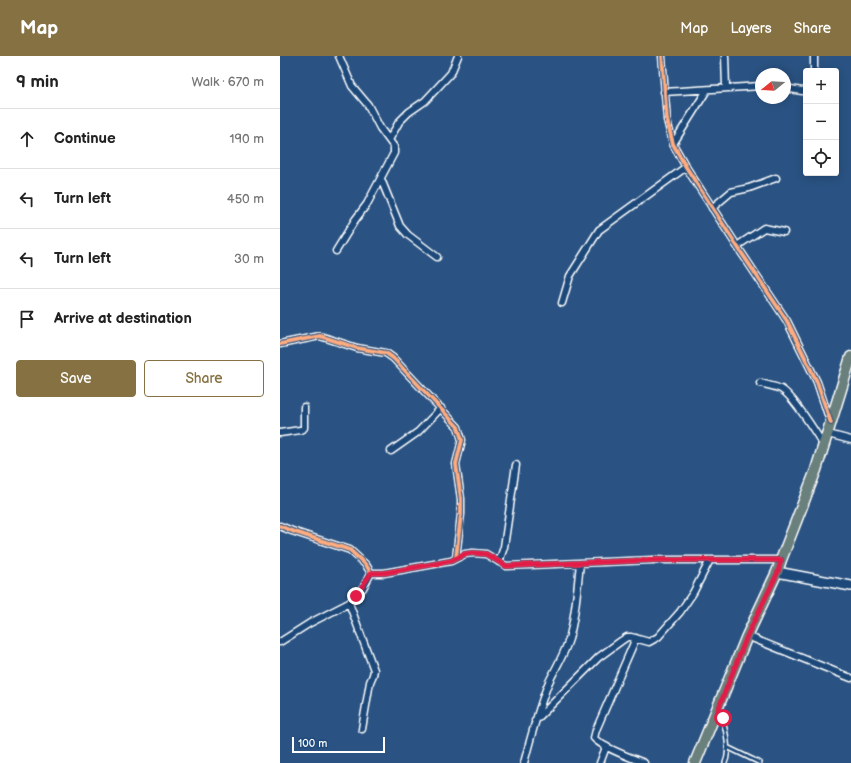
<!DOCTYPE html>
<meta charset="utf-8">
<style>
body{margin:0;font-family:"Balsamiq Sans",sans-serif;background:#f2f2f2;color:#222}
.controls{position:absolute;right:12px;top:12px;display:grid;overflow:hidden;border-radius:4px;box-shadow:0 2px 10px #0003}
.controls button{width:36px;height:36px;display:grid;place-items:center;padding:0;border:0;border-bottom:1px solid #e0e0e0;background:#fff;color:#222;font:20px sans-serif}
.compass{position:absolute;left:475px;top:12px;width:36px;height:36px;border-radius:50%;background:#fff;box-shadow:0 2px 10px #0003;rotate:252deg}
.scale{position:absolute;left:12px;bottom:10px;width:93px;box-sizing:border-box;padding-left:4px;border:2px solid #fff;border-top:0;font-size:11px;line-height:14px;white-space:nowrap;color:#fff;-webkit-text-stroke:3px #1f4a7a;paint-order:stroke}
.stop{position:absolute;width:12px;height:12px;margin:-9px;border:3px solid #e11d48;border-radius:50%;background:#fff}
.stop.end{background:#e11d48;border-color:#fff;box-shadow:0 1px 4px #0008}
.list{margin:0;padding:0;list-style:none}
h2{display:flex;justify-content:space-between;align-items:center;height:52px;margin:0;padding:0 16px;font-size:17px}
h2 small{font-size:13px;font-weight:400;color:#767676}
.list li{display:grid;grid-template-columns:26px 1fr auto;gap:12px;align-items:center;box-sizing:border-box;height:60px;padding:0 16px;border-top:1px solid #e0e0e0}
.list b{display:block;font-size:15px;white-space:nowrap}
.list em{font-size:13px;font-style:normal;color:#767676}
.actions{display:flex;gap:8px;padding:12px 16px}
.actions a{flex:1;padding:9px 0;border:1px solid #857141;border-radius:4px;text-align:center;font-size:14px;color:#857141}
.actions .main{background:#857141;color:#fff}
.icon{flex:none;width:22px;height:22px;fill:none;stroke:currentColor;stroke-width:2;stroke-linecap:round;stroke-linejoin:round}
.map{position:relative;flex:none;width:571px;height:707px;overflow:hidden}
header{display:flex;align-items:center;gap:24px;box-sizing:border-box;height:56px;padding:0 20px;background:#857141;color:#fff}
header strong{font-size:19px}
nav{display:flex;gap:22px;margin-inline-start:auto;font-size:14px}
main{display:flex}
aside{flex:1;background:#fff}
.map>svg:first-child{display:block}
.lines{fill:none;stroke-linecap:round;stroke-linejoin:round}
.lane-casing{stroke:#fff;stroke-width:6}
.street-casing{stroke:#fff;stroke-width:9}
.secondary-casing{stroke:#fff;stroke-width:12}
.primary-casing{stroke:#fff;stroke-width:13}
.lane{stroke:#1f4a7a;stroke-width:3}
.street{stroke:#1f4a7a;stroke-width:6}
.secondary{stroke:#1f4a7a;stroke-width:9}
.primary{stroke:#6a807c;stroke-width:10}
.cycleway-casing{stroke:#1f4a7a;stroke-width:6}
.cycleway{stroke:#ffac80;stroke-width:4}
.route{stroke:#e11d48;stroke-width:5}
</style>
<header>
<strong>Map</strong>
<nav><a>Map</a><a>Layers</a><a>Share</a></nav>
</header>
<main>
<aside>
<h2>9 min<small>Walk · 670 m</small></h2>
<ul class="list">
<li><svg class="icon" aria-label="ahead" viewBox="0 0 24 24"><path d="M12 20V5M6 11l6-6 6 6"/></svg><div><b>Continue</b></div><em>190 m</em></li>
<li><svg class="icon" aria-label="left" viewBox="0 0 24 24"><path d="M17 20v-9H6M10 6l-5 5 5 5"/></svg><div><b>Turn left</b></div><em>450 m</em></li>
<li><svg class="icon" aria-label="left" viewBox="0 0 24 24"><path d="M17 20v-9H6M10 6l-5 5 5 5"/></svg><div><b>Turn left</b></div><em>30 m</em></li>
<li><svg class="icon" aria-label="arrive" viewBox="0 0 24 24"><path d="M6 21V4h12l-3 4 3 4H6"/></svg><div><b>Arrive at destination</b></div></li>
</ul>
<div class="actions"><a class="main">Save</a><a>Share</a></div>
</aside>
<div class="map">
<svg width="571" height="707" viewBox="0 0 571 707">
<rect width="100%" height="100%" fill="#2a5383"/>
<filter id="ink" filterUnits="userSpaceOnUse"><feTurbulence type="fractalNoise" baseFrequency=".025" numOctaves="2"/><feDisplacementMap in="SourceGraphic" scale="8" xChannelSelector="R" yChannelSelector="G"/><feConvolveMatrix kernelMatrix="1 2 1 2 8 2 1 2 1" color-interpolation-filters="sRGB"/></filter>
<g filter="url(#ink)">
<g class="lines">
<g class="lane-casing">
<path id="lane" d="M439,655c6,12 12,39 6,52
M447,691l33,16"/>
</g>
<g class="street-casing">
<path id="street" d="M382,0l5,64 6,24 13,23 51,79 50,75 30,61 13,39
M445,0l1,32
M534,15v-15
M505,32l17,3 4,-1
M384,36l97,-6
M109,84l10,-18 10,-10 16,-11 26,-28 7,-17
M393,88l34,-54
M101,123l19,47 8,9 29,22
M432,152l19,-16 18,-4 27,-10
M457,190l27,-18 20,4
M56,195l19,-31 12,-16 27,-51v-6l-14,-19 -12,-23 -16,-19 -13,-30
M282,247l8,-27 29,-46 87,-63
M0,288l40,-8 37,12 29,5 7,5 65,69 4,13 -6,24 5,35v15l-5,44
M480,327c7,2 14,3 21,6 11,6 35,44 43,57
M0,377l20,-3 4,-2v-21
M548,378l23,6
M111,395l27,-19 23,-24
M0,470l12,5 58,19 16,15 5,8h13l67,-12 14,-7 8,-1 13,1 20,12 147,-6h128
M219,506l5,-15 12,-82
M69,547l25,67 -1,5 -3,7 -8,47
M467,580l104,42
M356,582l-40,92 -2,8c7,9 38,20 50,25
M0,586l30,-19 39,-20 7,-7 7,-8 8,-15
M255,665l64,-64 22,-16 6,-4h4l18,5 9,-5 22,-25 13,-19 17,-33
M244,707c7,-27 14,-53 24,-79 7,-15 16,-29 21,-45 7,-24 8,-51 11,-75
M320,707l6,-16"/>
</g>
<g class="secondary-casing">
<path id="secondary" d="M497,516l74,14"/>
</g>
<g class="primary-casing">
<path id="primary" d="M415,707l52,-127 30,-64 4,-12 35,-90 35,-113"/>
</g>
<use href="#lane" class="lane"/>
<use href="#street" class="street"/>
<use href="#secondary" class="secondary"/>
<use href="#primary" class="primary"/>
<g class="cycleway-casing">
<path id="cycleway" d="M382,0l5,64 6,24 13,23 51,79 50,75 30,61 14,41
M0,288l40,-8 37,12 29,5 7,5 65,69 4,13 -6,24 5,35v15l-5,44
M0,470l12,5 58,19 16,15 5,8h13l67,-12 14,-7 8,-1 13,1 20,12 147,-6h128"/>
</g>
<use href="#cycleway" class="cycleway"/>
</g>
</g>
<g class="lines" filter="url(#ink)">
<path class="route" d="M76,540l15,-23h13l67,-12 14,-7 8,-1 13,1 20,12 148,-6h127l-3,12 -31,64 -29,74 5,8"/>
</g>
</svg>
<div class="controls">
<button>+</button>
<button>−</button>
<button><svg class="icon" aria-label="locate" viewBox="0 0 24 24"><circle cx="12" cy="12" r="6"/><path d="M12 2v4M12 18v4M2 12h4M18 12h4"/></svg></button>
</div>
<svg class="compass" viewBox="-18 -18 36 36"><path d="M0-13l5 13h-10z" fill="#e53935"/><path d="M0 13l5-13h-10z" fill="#767676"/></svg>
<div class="scale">100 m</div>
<div class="stop" style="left:443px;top:662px"></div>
<div class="stop end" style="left:76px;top:540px"></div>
</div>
</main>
